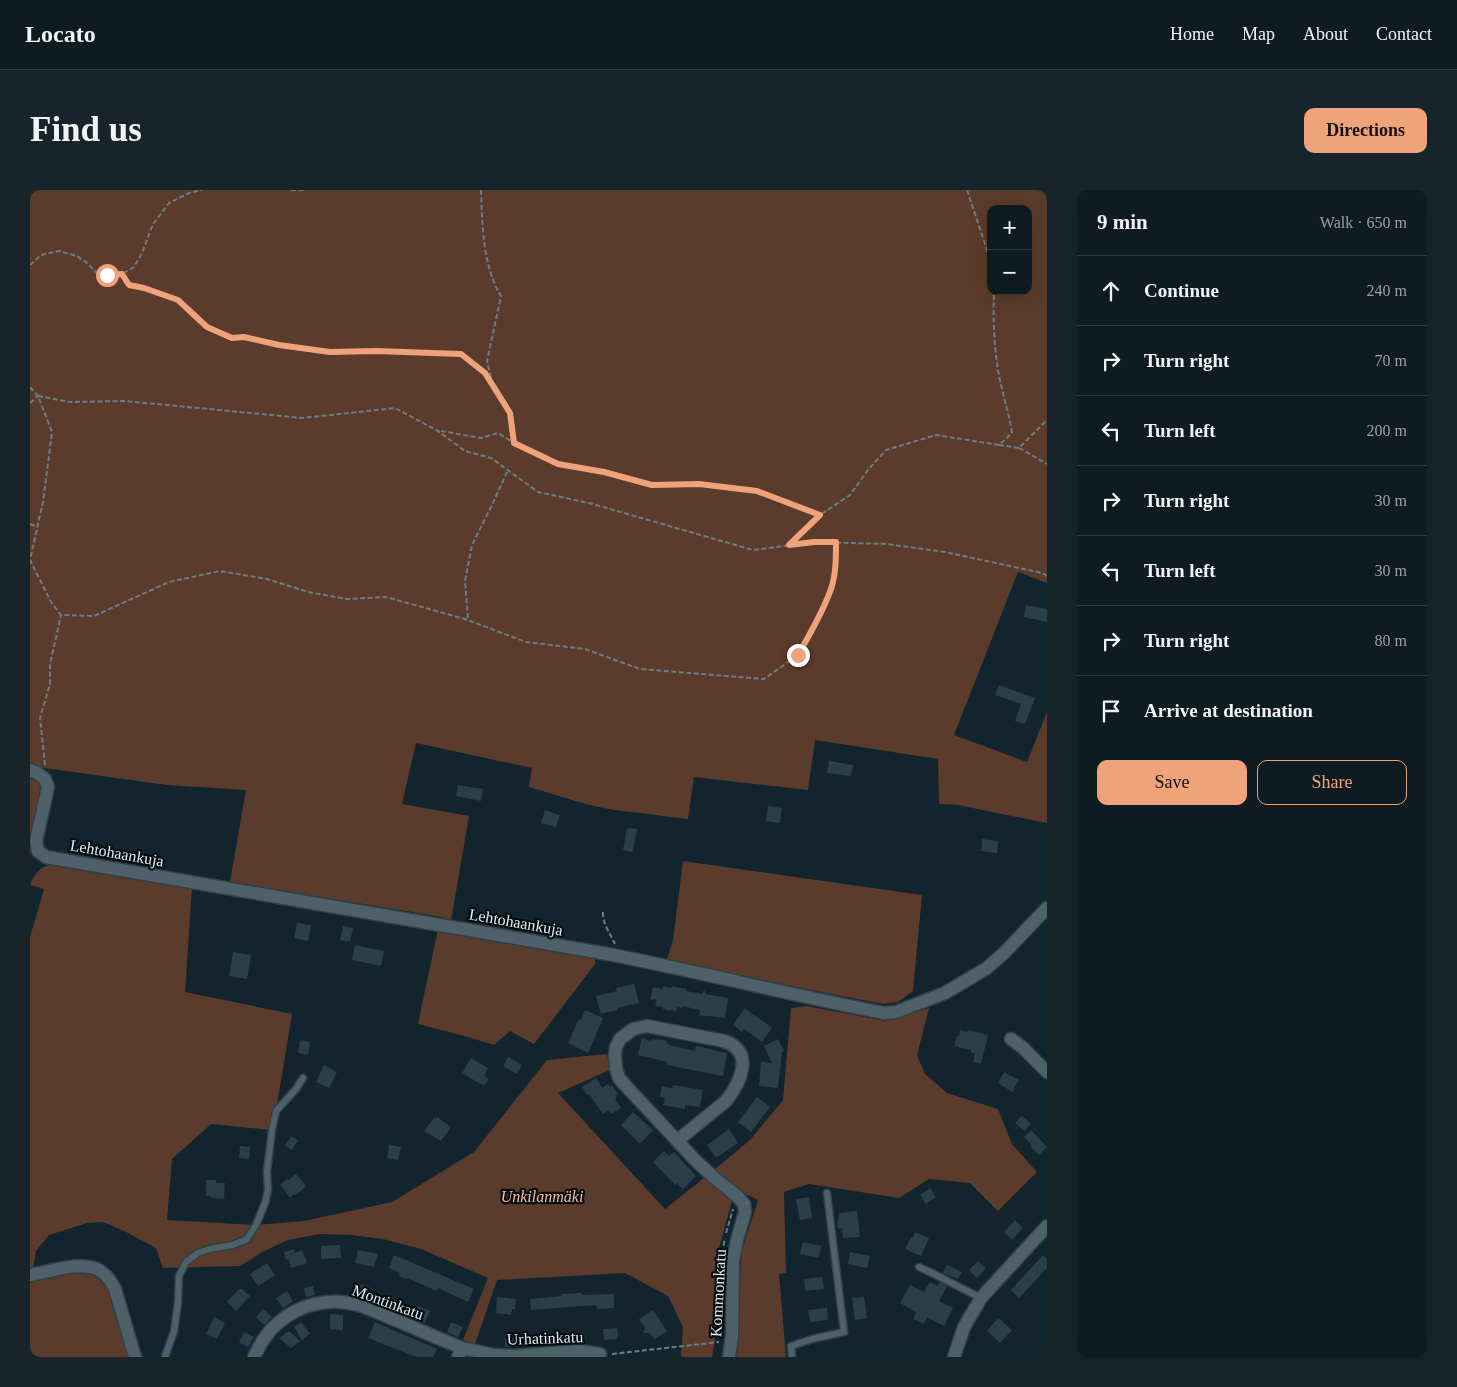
<!DOCTYPE html>
<meta charset="utf-8">
<style>
body{margin:0;font-family:"Times New Roman",serif;background:#17252a;color:#f1f3f6}
.controls{position:absolute;right:15px;top:15px;display:grid;overflow:hidden;border-radius:10px;box-shadow:0 5px 20px #0002}
.controls button{width:45px;height:45px;display:grid;place-items:center;padding:0;border:0;border-bottom:1px solid #2e3a40;background:#0e1c22;color:#f1f3f6;font:25px sans-serif}
.stop{position:absolute;width:15px;height:15px;margin:-11px;border:4px solid #f0a27a;border-radius:50%;background:#fff}
.stop.end{background:#f0a27a;border-color:#fff;box-shadow:0 1px 5px #0008}
.list{margin:0;padding:0;list-style:none}
h2{display:flex;justify-content:space-between;align-items:center;height:65px;margin:0;padding:0 20px;font-size:21px}
h2 small{font-size:16px;font-weight:400;color:#9ba1a5}
.list li{display:grid;grid-template-columns:32px 1fr auto;gap:15px;align-items:center;box-sizing:border-box;height:70px;padding:0 20px;border-top:1px solid #2e3a40}
.list b{display:block;font-size:19px;white-space:nowrap}
.list em{font-size:16px;font-style:normal;color:#9ba1a5}
.actions{display:flex;gap:10px;padding:15px 20px}
.actions a{flex:1;padding:11px 0;border:1px solid #f0a27a;border-radius:10px;text-align:center;font-size:18px;color:#f0a27a}
.actions .main{background:#f0a27a;color:#111}
.icon{flex:none;width:28px;height:28px;fill:none;stroke:currentColor;stroke-width:2;stroke-linecap:round;stroke-linejoin:round}
.map{position:relative;flex:none;width:1017px;height:1167px;overflow:hidden;border-radius:10px}
header{display:flex;align-items:center;gap:30px;box-sizing:border-box;height:70px;padding:0 25px;background:#0e1c22;border-bottom:1px solid #2e3a40}
header strong{font-size:24px}
nav{display:flex;gap:28px;margin-inline-start:auto;font-size:18px}
.intro{display:flex;align-items:center;justify-content:space-between;box-sizing:border-box;height:120px;padding:0 30px}
h1{margin:0;font-size:35px}
.button{padding:12px 22px;border-radius:10px;background:#f0a27a;color:#111;font-size:18px;font-weight:700}
main{display:flex;gap:30px;padding:0 30px}
aside{flex:1;background:#0e1c22;border-radius:10px;box-shadow:0 5px 20px #0002}
.map>svg:first-child{display:block}
.green{fill:#5b3b2b;fill-rule:evenodd}
.building{fill:#2b3f48}
.lines{fill:none;stroke-linecap:round;stroke-linejoin:round}
.service-casing{stroke:#2f4149;stroke-width:9}
.minor-casing{stroke:#2f4149;stroke-width:15}
.tertiary-casing{stroke:#2f4149;stroke-width:15}
.path{stroke:#6d7d84;stroke-width:2;stroke-dasharray:5 2.5;stroke-linecap:butt}
.service{stroke:#4e6068;stroke-width:6}
.minor{stroke:#4e6068;stroke-width:12}
.tertiary{stroke:#4e6068;stroke-width:12}
.route{stroke:#f0a27a;stroke-width:6}
.labels{text-anchor:middle;dominant-baseline:central;stroke-width:4.5;stroke-linejoin:round;paint-order:stroke}
.street-label{font-size:16px;fill:#e0ecf1;stroke:#060d11}
.park-label{font-size:16px;font-style:italic;fill:#fcbb9b;stroke:#060d11}
</style>
<header>
<strong>Locato</strong>
<nav><a>Home</a><a>Map</a><a>About</a><a>Contact</a></nav>
</header>
<div class="intro"><h1>Find us</h1><a class="button">Directions</a></div>
<main>
<div class="map">
<svg width="1017" height="1167" viewBox="0 0 1017 1167">
<rect width="100%" height="100%" fill="#12252e"/>
<path class="green" d="M0,0h1017v393l-29,-11 -64,163 73,27 20,-50v111l-89,-18 -19,-1 -1,-45 -123,-19 -7,50 -114,-13 -6,42c-13,-1 -25,-3 -38,-5 -16,-2 -31,-3 -46,-6 -26,-5 -50,-14 -75,-21l3,-19 -116,-25 -14,61 67,12 -18,105 -9,-4 -212,-35 16,-92 -79,-5 -137,-19zM961,19h37v82h-37z
M0,587c8,3 11,6 13,14l-13,66z
M653,671l239,34 -9,96 -15,11 -15,2 -193,-38 -23,-7 6,-19z
M24,673l138,24 -7,105 107,22 -16,97 -4,19 -61,-6 -39,35 -5,61 89,5 48,-4 88,-19 82,-50 73,-92 60,-6 3,16 -52,23 107,116 39,-31 28,23 -14,51 -2,12 -1,76 -3,17h-31l2,-30 -15,-31 -43,-23 -128,7 -22,64 -12,-4 25,-62 -67,-29 -38,-10 -32,-4 -31,-1 -32,6 -24,11 -24,15 -77,2 -7,-20 -30,-16 -23,-10 -16,1 -38,12 -13,16 -3,18 -3,1v-333l14,-48 -14,-4c6,-14 9,-17 24,-22z
M408,739l157,30v5l-61,80 -24,-13 -16,14 -26,-8 -50,-13z
M776,816l80,15 1,-4h10l32,-9 -12,47 8,19 22,19 51,16 14,35 25,28 -39,39 -28,-28 -41,-4 -30,19 -90,-14 -25,8 2,81 -7,1 7,83h-52l8,-107 16,-50 -21,-10 -23,-20 36,-30 33,-40 8,-92z
M39,1082c11,0 21,-1 31,6 10,7 20,45 25,58l9,4 10,17h-114v-76z"/>
<path class="building" d="M996,415l21,4v13l-23,-5z
M969,495l36,13 -10,26 -10,-3 6,-17 -26,-9z
M799,571l24,4 -2,11 -24,-3z
M428,595l25,4 -2,12 -25,-5z
M738,616l14,2 -2,15 -14,-2z
M515,620l15,5 -4,12 -15,-4z
M597,638l10,1 -4,23 -10,-2z
M952,649l16,2 -1,12 -16,-2z
M267,733l14,2 -3,16 -14,-3z
M313,736l10,2 -3,14 -10,-2z
M325,755l29,6 -3,15 -29,-6z
M203,762l18,3 -4,24 -18,-3z
M604,794l5,19 -22,5 1,2 -17,4 -5,-18 21,-5 -1,-3z
M633,796l8,2 1,-2 14,3v2l17,3v-3h2l1,3 22,4 -3,20 -26,-3 1,-5 -18,-4v2l-5,-1 -1,4 -5,-1 -1,1 -7,-2v-2l-8,-1 2,-7 -7,1 3,-13 10,2z
M715,818l27,20 -10,14 -18,-13 -2,3 -9,-7z
M555,820l18,8 -15,35 -20,-10 11,-24 2,1z
M930,840l7,2 1,-2 20,5 -7,29 -8,-2 2,-8 -4,-2v-2l-17,-4 3,-10h2z
M612,848l9,3 1,-2 4,1 1,-1 10,2 -1,2 3,1v1l26,6 1,-5 31,7 -4,23 -56,-11v-3l-29,-7z
M748,849l6,12 -2,1 -4,36 -19,-2 2,-24 11,1 -8,-17z
M270,850l10,2 -2,13 -10,-2z
M478,867l14,8 -5,9 -14,-8z
M441,868l17,10 -4,8 5,3 -5,7 -22,-13z
M294,875l13,7 -8,16 -13,-6z
M974,882l15,8 -7,12 -14,-9z
M566,888l6,10 6,-4 2,3 2,-2 6,9 -3,1 2,2 -2,2 6,9 -10,6 -3,-4 -5,4 -14,-20 -2,1 -5,-8z
M643,895l30,5 -3,17 -15,-2v4l-22,-4 2,-7 -5,-1 2,-11 10,2z
M727,907l13,10 -19,25 -13,-10z
M603,922l20,18 -13,14 -19,-19z
M992,926l9,8 -7,7 -9,-8z
M407,927l14,10 -10,14 -17,-10 10,-13 2,1z
M699,939l9,14 -22,15 -9,-13z
M1001,940l16,17 -8,8 -9,-9 1,-2 -7,-7z
M261,946l7,4 -6,10 -7,-4z
M359,955l12,2 -3,13 -11,-2z
M210,956l10,1 -1,12 -10,-1z
M634,961l5,5 5,-4 22,24 -13,13 -6,-6 -2,2 -22,-23z
M266,984l10,12 -10,9 -2,-1 -4,4 -10,-13 7,-6 2,1z
M176,990h10v3h9l-1,16 -13,-1v-2h-5z
M900,998l6,9 -10,7 -6,-9z
M779,1007l3,21 -12,2 -4,-21z
M827,1021l3,26 -17,1 -1,-10 -4,1 -1,-9 2,-1v-6z
M985,1030l8,8 -11,12 -8,-8z
M885,1042l14,6 -8,18 -16,-7 6,-12 2,1z
M773,1052l18,4 -2,12 -19,-4z
M310,1055l1,13 -20,1v-13z
M264,1059l1,4 7,-3 5,13 -16,5 -2,-9 -3,1 -2,-8z
M328,1060l20,4 -4,13 -19,-4z
M820,1062l20,4 -3,12 -19,-4z
M364,1065l80,34 -6,13 -30,-14 -1,3 -30,-13 -1,1 -7,-3 1,-3 -11,-5z
M1013,1065l4,4v9l-28,30 -8,-8z
M948,1071l8,7 -9,10 -8,-8z
M237,1073l8,12 -17,11 -8,-12z
M917,1075l15,7 -4,7 -15,-6z
M792,1087l2,12 -19,2 -1,-12z
M900,1092l8,4 1,-4 8,4 -8,15 14,7 -9,18 -17,-9 -3,7 -11,-5 3,-7 -16,-9 10,-18 14,7z
M329,1094l11,3 -3,11 -11,-3z
M283,1096l2,9 -9,2 -2,-9z
M209,1099h3l8,7 -14,15 -9,-9z
M257,1101l6,10 -10,7 -7,-10z
M552,1103l1,2 31,-1v14l-17,1 -1,-4 -65,5 -1,-11 32,-3v-2z
M357,1106l12,5 -4,9 -12,-5z
M467,1107l19,2 -1,10h-3l-1,6 -15,-2z
M834,1107l3,21 -12,2 -3,-22z
M388,1116l12,5 -5,12 -12,-5z
M797,1118l1,12 -18,2 -2,-12z
M233,1119l9,8 -8,8 -8,-8z
M623,1120l14,21 -12,8 -6,-6h-6l2,-5 -6,-9z
M300,1124l13,1v15l-13,-1z
M184,1127l11,6 -8,16 -11,-5z
M968,1128l14,12 -12,13 -13,-12z
M271,1132l9,12 -8,6 -8,-13z
M345,1132l62,27 -4,8h-17l-48,-19z
M421,1132l12,5 -5,10 -11,-5z
M587,1138l1,11 -14,1 -1,-11z
M259,1141l11,10 -9,7 -12,-10z
M214,1142l10,5 -6,10 -9,-5z
M554,1142v10h-9v-9z
M524,1145l1,9 -13,1v-9z
M475,1148h12v9h-12z"/>
<g class="lines">
<g class="service-casing">
<path id="service" d="M889,1077l13,6 49,25
M135,1167l9,-26 4,-28 1,-27 7,-14 12,-9 15,-5 20,-3 14,-6 9,-14 9,-22 3,-13 -1,-19 5,-41 4,-19 20,-22 7,-11
M762,1167l-1,-11 21,-7 32,-7 -17,-139"/>
</g>
<g class="minor-casing">
<path id="minor" d="M0,580l7,3 8,6 3,8 -12,54 2,10 8,6c187,34 375,63 562,97 92,18 184,41 276,59l12,-1 49,-19 42,-25 17,-15 43,-45
M981,849l11,8 25,25
M648,950l48,-39c15,-19 29,-50 -2,-60l-77,-15 -14,3 -13,10 -4,8 -1,8 1,13 3,10 6,7 72,77 20,18 20,16 7,8 1,8 -8,28 -4,21 -1,75 -3,21
M0,1085c20,-3 48,-14 67,-6 8,4 14,12 18,20l20,68
M432,1158l32,7 20,1 66,-5 20,3
M224,1167c6,-13 13,-25 24,-34 21,-19 53,-26 80,-18 14,4 27,11 40,16 21,9 42,18 64,27l-4,9"/>
</g>
<g class="tertiary-casing">
<path id="tertiary" d="M924,1167l10,-30 17,-29 66,-72"/>
</g>
<path class="path" d="M261,0h15
M451,0c1,33 2,78 20,106l-14,65 5,21
M937,0l24,72
M0,75l11,-10 18,-4 18,5 10,7 9,9 11,3 15,-1 12,-7 8,-14 11,-29 16,-21 20,-10 13,-3
M92,84l7,11 15,3 34,12 29,27 25,11 13,-1 34,8 50,7 47,-1 85,3 24,19 25,40 4,30
M0,197l8,9 14,36 -9,70 -13,58 21,42 10,13 33,1 75,-34 51,-11 47,8 41,13 39,7 39,-2 79,22 61,23 59,7 55,20 124,10 34,-24 20,-35 13,-32 4,-24 1,-21
M8,206l32,6 55,-1 178,17 92,-10 43,23 27,20 26,7 47,34 51,11 164,47 61,-8 72,2 59,8 97,21 5,3
M0,213l8,-7
M411,241l40,7 17,-5 24,15 37,16 45,8 49,13 46,-1 58,7 63,24 30,-20 18,-25 18,-20 50,-15 63,10 13,-12c-3,-19 -9,-38 -13,-57 -5,-28 -6,-56 -5,-85
M969,255l20,3 28,-28
M989,258l28,16
M0,334l8,3
M760,354l30,-29
M438,428l-3,-37 7,-36 19,-38 17,-37
M15,575l-5,-47 10,-34v-20l11,-49
M573,722c-1,11 8,23 12,32
M696,1043l7,-24
M692,1063l3,-15
M582,1164l107,-12"/>
<use href="#service" class="service"/>
<use href="#minor" class="minor"/>
<use href="#tertiary" class="tertiary"/>
</g>
<g class="lines">
<path class="route" d="M77,85l15,-1 7,11 15,3 34,12 29,27 25,11 12,-1 35,8 51,7 46,-1 85,3 24,19 25,40 4,30 44,21 46,8 48,13 47,-1 58,7 63,24 -31,30 25,-3h22c0,16 0,32 -5,47 -8,23 -21,45 -33,66"/>
</g>
<g class="labels">
<g class="street-label">
<text transform="translate(87 663) rotate(10)">Lehtohaankuja</text>
<text transform="translate(486 732) rotate(10)">Lehtohaankuja</text>
<text transform="translate(688 1103) rotate(-87)">Kommonkatu</text>
<text transform="translate(358 1112) rotate(20)">Montinkatu</text>
<text transform="translate(515 1148) rotate(-2)">Urhatinkatu</text>
</g>
<g class="park-label">
<text x="512" y="1006">Unkilanmäki</text>
</g>
</g>
</svg>
<div class="controls">
<button>+</button>
<button>−</button>
</div>
<div class="stop" style="left:77px;top:85px"></div>
<div class="stop end" style="left:768px;top:465px"></div>
</div>
<aside>
<h2>9 min<small>Walk · 650 m</small></h2>
<ul class="list">
<li><svg class="icon" aria-label="ahead" viewBox="0 0 24 24"><path d="M12 20V5M6 11l6-6 6 6"/></svg><div><b>Continue</b></div><em>240 m</em></li>
<li><svg class="icon" aria-label="right" viewBox="0 0 24 24"><path d="M7 20v-9h11M14 6l5 5-5 5"/></svg><div><b>Turn right</b></div><em>70 m</em></li>
<li><svg class="icon" aria-label="left" viewBox="0 0 24 24"><path d="M17 20v-9H6M10 6l-5 5 5 5"/></svg><div><b>Turn left</b></div><em>200 m</em></li>
<li><svg class="icon" aria-label="right" viewBox="0 0 24 24"><path d="M7 20v-9h11M14 6l5 5-5 5"/></svg><div><b>Turn right</b></div><em>30 m</em></li>
<li><svg class="icon" aria-label="left" viewBox="0 0 24 24"><path d="M17 20v-9H6M10 6l-5 5 5 5"/></svg><div><b>Turn left</b></div><em>30 m</em></li>
<li><svg class="icon" aria-label="right" viewBox="0 0 24 24"><path d="M7 20v-9h11M14 6l5 5-5 5"/></svg><div><b>Turn right</b></div><em>80 m</em></li>
<li><svg class="icon" aria-label="arrive" viewBox="0 0 24 24"><path d="M6 21V4h12l-3 4 3 4H6"/></svg><div><b>Arrive at destination</b></div></li>
</ul>
<div class="actions"><a class="main">Save</a><a>Share</a></div>
</aside>
</main>
